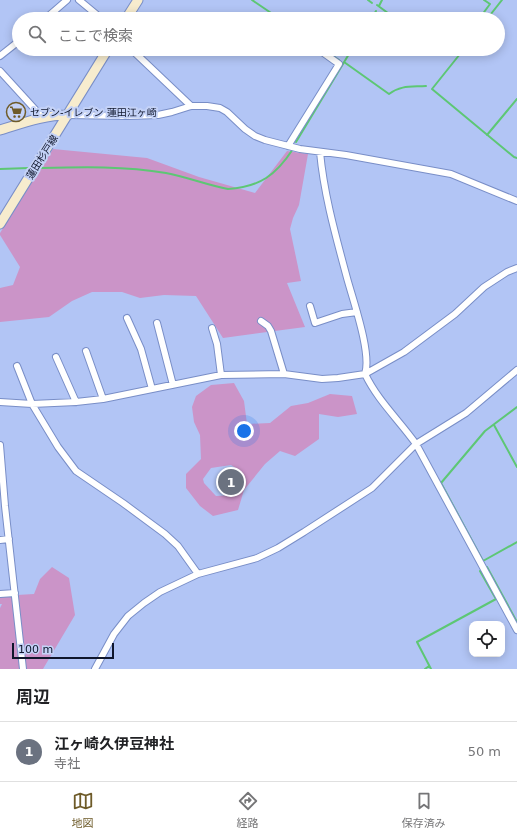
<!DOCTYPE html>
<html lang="ja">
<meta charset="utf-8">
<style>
body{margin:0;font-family:"DejaVu Sans","Noto Sans JP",sans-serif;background:#f6f6f6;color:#202124}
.controls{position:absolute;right:12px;bottom:12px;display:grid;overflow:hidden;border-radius:8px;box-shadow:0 2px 10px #0003}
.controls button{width:36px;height:36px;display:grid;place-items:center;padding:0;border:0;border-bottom:1px solid #e0e0e0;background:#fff;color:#202124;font:20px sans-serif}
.scale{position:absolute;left:12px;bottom:10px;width:102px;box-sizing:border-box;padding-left:4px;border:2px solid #0f162c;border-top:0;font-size:11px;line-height:14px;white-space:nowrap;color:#0f162c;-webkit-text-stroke:3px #c4d2f7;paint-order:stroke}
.you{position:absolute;left:244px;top:431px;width:14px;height:14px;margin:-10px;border:3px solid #fff;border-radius:50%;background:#1a73e8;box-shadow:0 0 0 6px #1a73e833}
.badge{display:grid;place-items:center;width:26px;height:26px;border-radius:50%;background:#6e5b29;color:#fff;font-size:13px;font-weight:700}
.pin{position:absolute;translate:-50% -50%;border:2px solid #fff;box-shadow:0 1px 4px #0006}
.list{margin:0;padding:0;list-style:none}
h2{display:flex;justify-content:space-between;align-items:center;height:52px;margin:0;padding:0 16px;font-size:17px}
h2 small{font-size:13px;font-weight:400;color:#757577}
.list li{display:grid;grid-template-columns:26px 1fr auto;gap:12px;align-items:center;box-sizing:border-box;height:60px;padding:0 16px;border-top:1px solid #e0e0e0}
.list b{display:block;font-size:15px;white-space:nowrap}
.list p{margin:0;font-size:13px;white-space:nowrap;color:#757577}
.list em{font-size:13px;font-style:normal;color:#757577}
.icon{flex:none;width:22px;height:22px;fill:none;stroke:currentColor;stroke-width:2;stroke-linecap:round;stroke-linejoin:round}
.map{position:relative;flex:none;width:517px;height:669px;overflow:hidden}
.search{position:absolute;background:#fff;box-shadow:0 2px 10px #0003;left:12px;right:12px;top:12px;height:44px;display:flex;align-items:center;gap:10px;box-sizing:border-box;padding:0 14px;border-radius:22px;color:#757577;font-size:15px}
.sheet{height:112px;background:#fff}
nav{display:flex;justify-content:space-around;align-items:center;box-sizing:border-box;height:56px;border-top:1px solid #e0e0e0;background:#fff;font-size:11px;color:#757577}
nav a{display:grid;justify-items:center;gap:2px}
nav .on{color:#6e5b29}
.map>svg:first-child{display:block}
.green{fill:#cb94c8;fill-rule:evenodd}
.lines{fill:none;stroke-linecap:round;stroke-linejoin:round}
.stream{stroke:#5dc774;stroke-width:2}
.street-casing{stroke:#798ec7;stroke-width:8}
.secondary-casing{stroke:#798ec7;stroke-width:11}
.street{stroke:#fff;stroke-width:6}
.secondary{stroke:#f7ecce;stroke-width:9}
.labels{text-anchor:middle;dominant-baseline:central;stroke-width:4;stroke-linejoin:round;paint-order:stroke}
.poi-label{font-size:10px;fill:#0f162c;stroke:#c4d2f7;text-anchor:start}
.street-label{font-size:10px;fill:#0f162c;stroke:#c4d2f7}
</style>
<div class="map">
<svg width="517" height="669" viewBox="0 0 517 669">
<rect width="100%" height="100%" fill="#b2c5f5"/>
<path class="green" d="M53,149l94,9 52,19 56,16 32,-42 21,3 -9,51 -6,13 -3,11 11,52 -14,2 18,44 -82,11 -27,-42 -32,-1 -24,3 -18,-6h-30l-20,9 -23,16 -49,5v-34l13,-3 7,-18 -20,-32v-2z
M234,383l10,18 3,23 23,-1 21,-17 17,-3 22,-9 22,2 5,18 -19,3 -19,-3v25l-24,17 -15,-5 -15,13 -21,26 -6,20 -25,6 -13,-10 -14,-18v-14l15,-15 -1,-24 -6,-13 -2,-15 4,-11 15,-11zM231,465l11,7v9l-9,14 -17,1 -12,-13 -1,-4 8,-11z
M52,567l17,11 6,37 -32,54h-43v-61l2,-4h-2v-8l34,-2 6,-15z"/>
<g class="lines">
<path class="stream" d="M252,0l28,19
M368,0l4,3
M377,5l19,14
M379,6l3,-6
M371,19l5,-8
M479,19l11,-15 -6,-4
M487,19l15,-19
M323,49l16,11
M440,49l9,6h2l5,-6
M464,49l-32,40 82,68 3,1
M344,62l45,32c12,-9 22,-7 37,-8
M487,135l30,-36
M296,142l56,-93
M41,168c42,-1 84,-2 125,5 21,4 41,12 62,16 32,-2 48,-14 65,-40
M0,169l29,-1
M517,407l-32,24 -44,52 42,78 34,-19
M494,425l23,42
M487,567l30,55
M425,669l4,-3
M431,669l-14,-27 79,-43 -16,-28"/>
<g class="street-casing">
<path id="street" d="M79,0l23,19
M45,19l22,-19
M131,49l60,57
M0,56l19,-15
M0,71l42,46
M68,115l60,1 30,-1 14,-3 19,-6h16l13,2 7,4 18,17 10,7 10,4 35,9 46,6 105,19 66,27
M288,146l51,-82 -21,-15
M320,152c4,43 16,85 27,126 6,22 25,76 18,96 13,27 34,46 51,70l101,186
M310,306l5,17 27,-9 15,-2
M127,318l14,31 11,40
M261,321l7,5 3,5 13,43
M157,323l16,62
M212,328l5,16 4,31
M86,351l17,48
M56,357l20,45
M17,366l15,38 26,43 18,24 47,32 42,31 13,12 20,28
M0,402l32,2 44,-2 27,-3 118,-24 63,-1 38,5 16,-1 27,-4 39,-22 51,-38 29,-27 23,-15 10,-4
M0,445l5,61 18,163
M0,540l9,-1
M0,594l15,-1
M95,669l19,-35 14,-18 16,-13 16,-11 38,-18 59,-16 21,-10 26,-16 68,-44 44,-44 50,-31 51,-43"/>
</g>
<g class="secondary-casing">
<path id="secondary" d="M126,19l12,-19
M0,130c23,-7 44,-15 68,-15
M0,224l108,-175"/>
</g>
<use href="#street" class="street"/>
<use href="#secondary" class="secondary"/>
</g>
<defs>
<g id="supermarket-ring" transform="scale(1)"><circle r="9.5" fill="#c4d2f7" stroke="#6e5b29" stroke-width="1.5"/><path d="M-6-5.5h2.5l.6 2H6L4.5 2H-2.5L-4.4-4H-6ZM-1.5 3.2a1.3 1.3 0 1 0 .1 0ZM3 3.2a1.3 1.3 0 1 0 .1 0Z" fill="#6e5b29"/></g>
</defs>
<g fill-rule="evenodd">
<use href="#supermarket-ring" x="16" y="112"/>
</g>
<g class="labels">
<g class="poi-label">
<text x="30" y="112">セブン-イレブン 蓮田江ヶ崎</text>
</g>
<g class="street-label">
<text transform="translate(42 157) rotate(-58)">蓮田杉戸線</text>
</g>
</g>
</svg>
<div class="controls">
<button><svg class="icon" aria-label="locate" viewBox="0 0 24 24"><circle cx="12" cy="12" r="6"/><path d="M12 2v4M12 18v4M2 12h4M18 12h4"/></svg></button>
</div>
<div class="scale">100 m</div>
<div class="you"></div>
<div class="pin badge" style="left:231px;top:482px;background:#6b7280">1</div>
<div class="search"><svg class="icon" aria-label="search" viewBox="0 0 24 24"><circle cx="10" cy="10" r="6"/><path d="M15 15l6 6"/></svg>ここで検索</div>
</div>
<section class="sheet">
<h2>周辺<small></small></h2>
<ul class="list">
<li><span class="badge" style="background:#6b7280">1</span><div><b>江ヶ崎久伊豆神社</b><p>寺社</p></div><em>50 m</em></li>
</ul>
</section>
<nav>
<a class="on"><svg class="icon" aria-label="map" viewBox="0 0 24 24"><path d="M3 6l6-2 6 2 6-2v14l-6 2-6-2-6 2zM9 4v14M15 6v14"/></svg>地図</a>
<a><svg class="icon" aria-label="directions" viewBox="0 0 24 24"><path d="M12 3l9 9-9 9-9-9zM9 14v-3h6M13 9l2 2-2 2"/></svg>経路</a>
<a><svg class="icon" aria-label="saved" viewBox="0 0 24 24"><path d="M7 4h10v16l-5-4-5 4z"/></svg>保存済み</a>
</nav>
